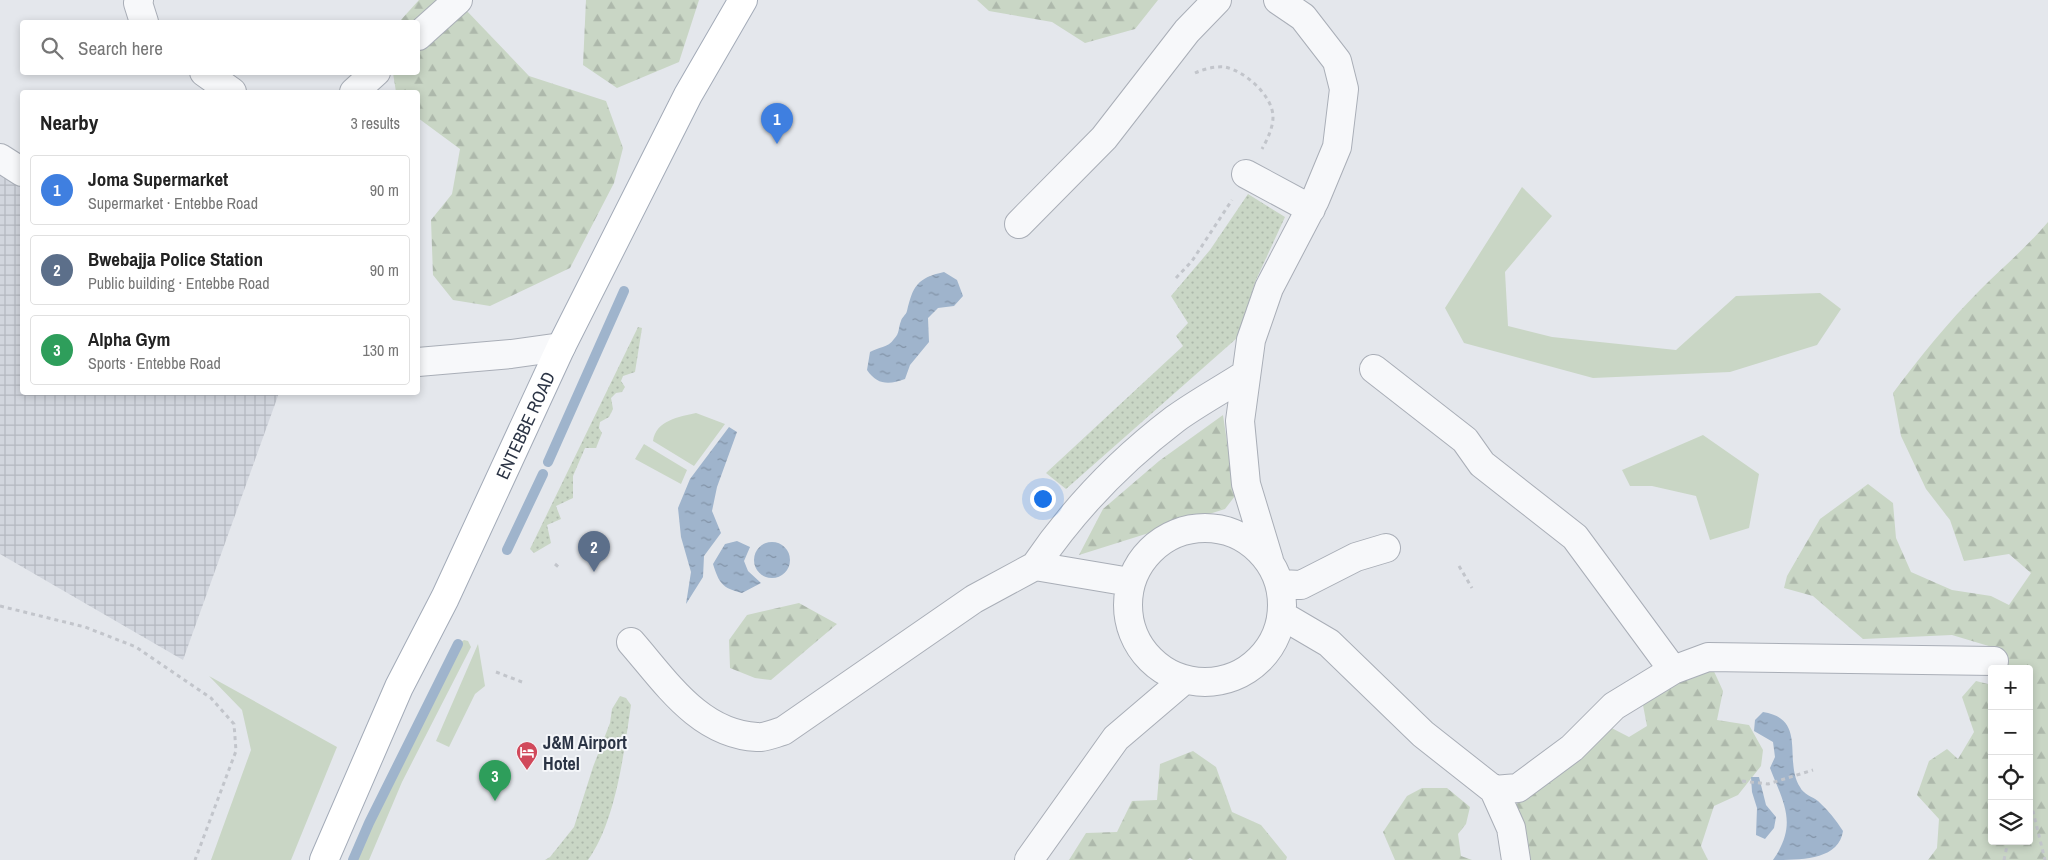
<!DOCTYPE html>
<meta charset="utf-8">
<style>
body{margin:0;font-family:"Archivo Narrow",sans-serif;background:#f6f6f6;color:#222}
.controls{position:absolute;right:15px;bottom:15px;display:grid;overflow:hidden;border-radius:5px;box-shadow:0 2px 8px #0003}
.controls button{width:45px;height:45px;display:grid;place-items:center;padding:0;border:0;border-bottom:1px solid #e0e0e0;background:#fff;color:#222;font:25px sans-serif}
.you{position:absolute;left:1042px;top:498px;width:18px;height:18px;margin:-12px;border:4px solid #fff;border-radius:50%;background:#1a73e8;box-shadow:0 0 0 8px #1a73e833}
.badge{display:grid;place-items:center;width:32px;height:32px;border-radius:50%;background:#d1495b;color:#fff;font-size:16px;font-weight:700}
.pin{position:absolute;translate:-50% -41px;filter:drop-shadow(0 1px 2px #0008)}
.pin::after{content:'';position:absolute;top:26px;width:18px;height:15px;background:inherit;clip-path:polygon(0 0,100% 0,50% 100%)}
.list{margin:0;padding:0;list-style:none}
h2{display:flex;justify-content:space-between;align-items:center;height:65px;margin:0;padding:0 20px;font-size:21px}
h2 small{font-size:16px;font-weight:400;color:#767676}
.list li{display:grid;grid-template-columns:32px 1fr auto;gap:15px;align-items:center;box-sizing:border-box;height:70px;margin:0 10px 10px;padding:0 10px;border:1px solid #e0e0e0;border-radius:5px}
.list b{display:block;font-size:19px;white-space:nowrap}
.list p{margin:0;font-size:16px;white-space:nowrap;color:#767676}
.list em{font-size:16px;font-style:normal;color:#767676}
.icon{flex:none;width:28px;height:28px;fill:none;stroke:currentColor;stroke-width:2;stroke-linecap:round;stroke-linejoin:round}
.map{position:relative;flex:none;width:2048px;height:860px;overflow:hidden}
.search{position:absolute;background:#fff;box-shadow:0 2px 8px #0003;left:20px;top:20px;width:400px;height:55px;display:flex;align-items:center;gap:12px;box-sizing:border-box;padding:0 18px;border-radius:5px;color:#767676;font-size:19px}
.panel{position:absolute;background:#fff;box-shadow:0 2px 8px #0003;left:20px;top:90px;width:400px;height:305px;border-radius:5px}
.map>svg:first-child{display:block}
.industrial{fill:url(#industrial-grid)}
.grass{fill:#c9d6c5}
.forest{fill:url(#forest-firs)}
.park{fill:url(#park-dots)}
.water{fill:url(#water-ripples)}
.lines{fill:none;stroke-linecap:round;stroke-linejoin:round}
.stream{stroke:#9fb4cc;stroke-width:10}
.minor-casing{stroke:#a9aeb7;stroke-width:30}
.major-casing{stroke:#a3abb8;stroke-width:30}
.path{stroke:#c2c5cb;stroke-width:3;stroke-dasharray:4 4;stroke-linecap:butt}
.minor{stroke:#f7f8fa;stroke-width:28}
.major{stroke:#fff;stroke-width:28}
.labels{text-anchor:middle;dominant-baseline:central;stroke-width:4;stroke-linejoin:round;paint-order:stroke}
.street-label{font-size:18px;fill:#2b3445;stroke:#f4f6f9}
.poi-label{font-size:18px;font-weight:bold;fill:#2b3445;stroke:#f4f6f9;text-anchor:start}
</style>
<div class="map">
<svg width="2048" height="860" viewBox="0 0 2048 860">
<defs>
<pattern id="industrial-grid" width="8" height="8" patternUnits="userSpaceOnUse" patternTransform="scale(1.25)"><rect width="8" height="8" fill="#d2d6de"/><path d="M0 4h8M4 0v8" fill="none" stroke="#b4b8c0"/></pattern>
<pattern id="forest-firs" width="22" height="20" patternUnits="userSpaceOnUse" patternTransform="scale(1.25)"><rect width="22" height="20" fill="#c9d6c5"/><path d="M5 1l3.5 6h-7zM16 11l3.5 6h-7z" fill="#adb8ab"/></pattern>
<pattern id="park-dots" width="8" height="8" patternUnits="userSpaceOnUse" patternTransform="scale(1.25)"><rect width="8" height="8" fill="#c9d6c5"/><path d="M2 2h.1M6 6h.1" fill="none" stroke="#adb8ab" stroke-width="1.8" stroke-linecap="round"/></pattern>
<pattern id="water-ripples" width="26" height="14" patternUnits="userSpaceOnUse" patternTransform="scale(1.25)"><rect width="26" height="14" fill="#9fb4cc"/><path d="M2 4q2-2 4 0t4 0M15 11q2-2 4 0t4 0" fill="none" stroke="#8293a7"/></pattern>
</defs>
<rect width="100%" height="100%" fill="#e4e7ec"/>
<path class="industrial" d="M0,174l22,14v204l257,1 -96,267 -183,-106z"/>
<path class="grass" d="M1522,187l30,29 -47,56 3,54 44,11 124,13 60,-54 84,-3 21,16 -24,36 -87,27 -137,6 -129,-35 -19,-35z
M696,413l29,11 -31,42 -41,-25c3,-21 26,-24 43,-28z
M1703,435l56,39 -10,54 -39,12 -14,-44 -44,-10h-22l-8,-16z
M644,444l43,26 -6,14 -46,-25z
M464,640l4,1 3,6 -69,135 -33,78h-16l16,-37 89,-179z
M478,644l7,42 -10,8 -26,53 -13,-6z
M209,676l128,71 -46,113h-80l40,-110 -9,-40z"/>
<path class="forest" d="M419,0h22l24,9 64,67 77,25 17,47 -9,35 -44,85 -80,38 -37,-6 -20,-25 -2,-55 21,-26 8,-45 -42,-31v-26h-22l-3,-19 25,-1v-50h-19z
M586,0h113l-20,62 -62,26 -34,-23z
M977,0h181l-23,29 -50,14 -33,-21 -63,-11z
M2048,222v638h-120l9,-12 2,-29 -22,-24 12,-34 18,-12 11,10 16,-27 -12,-35 14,-16 16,4v156h37v-172h-27v-19l-50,-15 -89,4 -50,-43 -29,-8 3,-12 33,-57 48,-35 25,19 3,35 15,34 41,18 39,6 18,9 22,-32 -22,-19 -45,7 -14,-41 -24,-31 -25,-53 -8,-43c27,-36 55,-71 87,-103 23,-23 47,-43 68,-68z
M1223,415l12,81 -10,13 -146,46 24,-46 56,-48z
M799,603l38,21 -66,56 -16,-2 -25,-10 -1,-28 18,-25z
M1712,667l11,24 -6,29 32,5 14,25 -2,16 -23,29 -24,11 -13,40 7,14h-183l-11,-46 13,-45 71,-48 31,16 18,-11 -5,-26 10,-31z
M1193,751l23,16 16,45 29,13 26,32 -1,3h-93l-3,-2 -3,2h-118l17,-27 31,-1 15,-31 25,-1 3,-36z
M1422,788h25l23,19 -4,17 -8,10 3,22 11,4h-77l-12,-28 24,-36z"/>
<path class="park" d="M1248,194l37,23 -29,63 -19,58 -171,151 -20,-16 137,-127 -7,-10 12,-13 -17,-27 39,-46z
M638,327l4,1 -7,44 -12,4 -2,5 4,6 -3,5 -6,1 -5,5 2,11 -4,8 -9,5 -1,6 3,5 -6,15h-11l-12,28v22l-17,8 5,13 -14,6 4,18 -17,10 -4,-4z
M620,696l6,2 5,7c-7,47 -15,116 -43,155h-43l5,-3 24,-30 19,-60 17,-44 2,-14z"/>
<path class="water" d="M944,272l13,8 6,16 -9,10 -16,2 -10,10 1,24 -19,23 -5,14c-16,6 -28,6 -38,-9l3,-18c8,-5 18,-4 24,-13 6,-6 4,-11 7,-18 1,-4 5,-6 6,-10 6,-25 10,-33 37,-39z
M729,427l8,5 -20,55 -5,24 9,22 -17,23 -1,21 -17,27 5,-32 -10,-35 -3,-29 12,-29z
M737,541l13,6 -6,14 4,10 13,12 -19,10c-20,-5 -23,-10 -29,-29l12,-20z
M754 560a18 18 0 1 1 36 0a18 18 0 1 1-36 0Z
M1763,712c45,7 20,49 37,75 3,7 13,10 18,14 10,9 18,19 25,30 -4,29 -42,29 -70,29 25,-36 11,-56 -3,-92l5,-11 -2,-15 -19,-11 1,-11z
M1751,777h8l7,28 10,12 -2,11 -9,11 -9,-4 1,-27 -5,-16z"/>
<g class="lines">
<path class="stream" d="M548,462l76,-171
M507,550l36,-76
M353,860l16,-37 89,-179"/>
<g class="minor-casing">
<path id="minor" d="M139,0l-1,3 6,19
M418,36l40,-36
M204,72l28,20
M354,92l22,-20
M0,158l22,14
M1246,174l65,35
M1019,224l85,-86 83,-107 30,-31
M418,362l93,-8 50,-7
M1374,369l91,71 17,24 93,73 98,133
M1128 605a77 77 0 1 1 154 0a77 77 0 1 1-154 0Z
M1269,560l-23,-76 -6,-63 11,-81 18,-52 46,-88 22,-53 7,-58 -7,-28 -34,-44 -25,-17
M1035,566c38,-56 86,-106 140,-147 22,-16 48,-30 71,-45
M1280,584l21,1 55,-28 30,-9
M1283,616l46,27 94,91 71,56 17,38 5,32
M631,642c35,40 68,92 126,95 8,1 18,-4 26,-6l191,-132 61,-33 95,16
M1494,790l24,-2 54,-40 42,-42 59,-36 35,-13 286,4
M1029,860l87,-122 68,-58"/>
</g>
<g class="major-casing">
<g id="major">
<path id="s1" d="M324,860l75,-173 46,-89 116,-251 127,-252 55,-95"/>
</g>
</g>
<path class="path" d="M1195,73c9,-4 20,-7 30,-6 20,4 48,29 48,50 0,11 -6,23 -11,32
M1176,278l16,-17 40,-61
M555,564l6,5
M1459,566l13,22
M0,606l85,21 51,20 75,51 23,26 2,27 -41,109
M496,672l26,10
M2029,709v86
M1742,781l26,3 45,-14
M2029,795l16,65
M2004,860l4,-19"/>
<use href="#minor" class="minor"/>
<use href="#major" class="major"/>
</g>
<defs>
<g id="hotel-pin" transform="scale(1.125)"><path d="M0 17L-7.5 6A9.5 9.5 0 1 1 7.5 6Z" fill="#d1495b" stroke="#f4f6f9"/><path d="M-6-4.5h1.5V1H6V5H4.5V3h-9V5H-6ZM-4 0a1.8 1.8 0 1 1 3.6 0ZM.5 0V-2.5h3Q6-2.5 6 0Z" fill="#fff"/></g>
</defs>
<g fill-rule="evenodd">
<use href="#hotel-pin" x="527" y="752"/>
</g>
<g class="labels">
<g class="street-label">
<text stroke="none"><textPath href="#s1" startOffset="479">ENTEBBE ROAD</textPath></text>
</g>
<g class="poi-label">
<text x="543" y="742">J&amp;M Airport<tspan x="543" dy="21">Hotel</tspan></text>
</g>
</g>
</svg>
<div class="controls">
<button>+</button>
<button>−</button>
<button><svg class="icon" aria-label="locate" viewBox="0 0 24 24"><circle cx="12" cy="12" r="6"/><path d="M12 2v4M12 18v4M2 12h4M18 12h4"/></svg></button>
<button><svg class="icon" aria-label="layers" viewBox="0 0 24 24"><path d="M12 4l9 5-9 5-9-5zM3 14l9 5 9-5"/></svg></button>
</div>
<div class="you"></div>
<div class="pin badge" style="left:777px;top:144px;background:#3f7fe0">1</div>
<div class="pin badge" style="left:594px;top:572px;background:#5c6f8a">2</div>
<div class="pin badge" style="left:495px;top:801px;background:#2e9e5b">3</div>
<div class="search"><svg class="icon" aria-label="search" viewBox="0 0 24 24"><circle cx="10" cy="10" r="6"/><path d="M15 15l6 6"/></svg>Search here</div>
<section class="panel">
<h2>Nearby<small>3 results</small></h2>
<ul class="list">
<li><span class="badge" style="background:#3f7fe0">1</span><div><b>Joma Supermarket</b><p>Supermarket · Entebbe Road</p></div><em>90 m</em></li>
<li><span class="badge" style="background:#5c6f8a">2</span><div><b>Bwebajja Police Station</b><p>Public building · Entebbe Road</p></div><em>90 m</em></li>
<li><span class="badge" style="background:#2e9e5b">3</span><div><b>Alpha Gym</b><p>Sports · Entebbe Road</p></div><em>130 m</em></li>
</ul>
</section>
</div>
